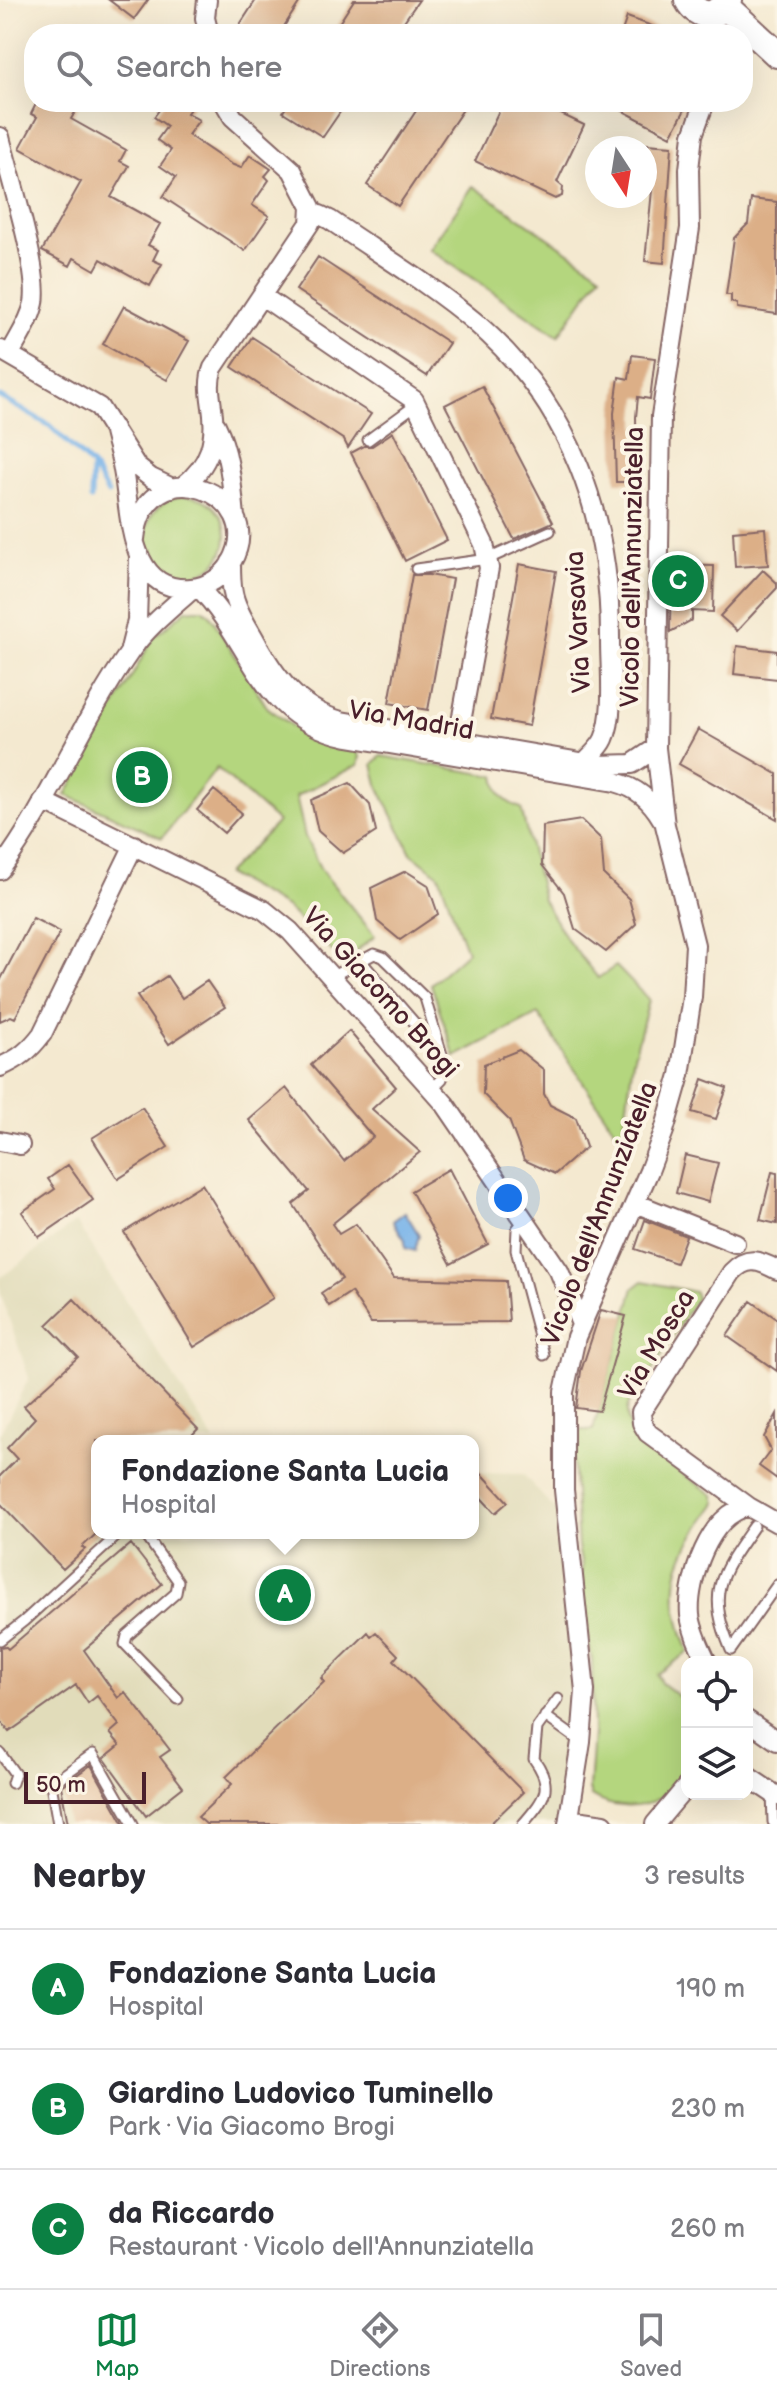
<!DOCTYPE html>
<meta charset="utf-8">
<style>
body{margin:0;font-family:"Balsamiq Sans",sans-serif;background:#f7f7f7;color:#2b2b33}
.controls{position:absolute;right:24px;bottom:24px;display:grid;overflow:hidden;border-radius:16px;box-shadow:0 8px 32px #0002}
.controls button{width:72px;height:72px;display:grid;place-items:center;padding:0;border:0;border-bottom:2px solid #e1e1e2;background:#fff;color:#2b2b33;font:40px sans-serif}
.compass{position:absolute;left:585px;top:136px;width:72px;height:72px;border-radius:50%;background:#fff;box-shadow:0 8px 32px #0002;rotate:168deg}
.scale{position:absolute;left:24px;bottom:20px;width:122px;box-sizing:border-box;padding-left:8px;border:4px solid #4a1f2b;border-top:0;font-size:22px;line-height:28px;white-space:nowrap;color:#4a1f2b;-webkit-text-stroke:6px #fcf5e5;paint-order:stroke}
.you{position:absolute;left:508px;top:1198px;width:28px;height:28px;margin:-20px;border:6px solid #fff;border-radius:50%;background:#1a73e8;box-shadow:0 0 0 12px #1a73e833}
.badge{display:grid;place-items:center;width:52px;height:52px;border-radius:50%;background:#0b8043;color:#fff;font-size:26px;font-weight:700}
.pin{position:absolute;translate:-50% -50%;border:4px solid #fff;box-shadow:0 2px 8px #0006}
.popup{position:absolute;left:91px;top:1435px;width:388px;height:104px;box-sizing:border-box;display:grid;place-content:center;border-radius:16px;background:#fff;filter:drop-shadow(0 2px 6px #0005);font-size:26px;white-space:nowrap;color:#7c7c81}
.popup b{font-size:30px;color:#2b2b33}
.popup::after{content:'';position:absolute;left:50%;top:100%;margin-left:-16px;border:16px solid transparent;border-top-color:#fff}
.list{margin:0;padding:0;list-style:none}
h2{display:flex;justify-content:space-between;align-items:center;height:104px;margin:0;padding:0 32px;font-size:34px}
h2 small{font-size:26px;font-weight:400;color:#7c7c81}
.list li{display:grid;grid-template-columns:52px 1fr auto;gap:24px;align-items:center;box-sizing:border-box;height:120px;padding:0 32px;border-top:2px solid #e1e1e2}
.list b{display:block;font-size:30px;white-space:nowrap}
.list p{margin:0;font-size:26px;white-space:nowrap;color:#7c7c81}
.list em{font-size:26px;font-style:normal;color:#7c7c81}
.icon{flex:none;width:44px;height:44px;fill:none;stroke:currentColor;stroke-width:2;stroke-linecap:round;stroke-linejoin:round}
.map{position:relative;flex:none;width:777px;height:1824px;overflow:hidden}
.search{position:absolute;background:#fff;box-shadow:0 8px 32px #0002;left:24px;right:24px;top:24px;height:88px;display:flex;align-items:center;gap:20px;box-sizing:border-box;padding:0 28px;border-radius:32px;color:#7c7c81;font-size:30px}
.sheet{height:464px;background:#fff}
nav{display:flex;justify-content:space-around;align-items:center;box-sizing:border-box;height:112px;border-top:2px solid #e1e1e2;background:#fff;font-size:22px;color:#7c7c81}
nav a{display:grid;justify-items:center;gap:4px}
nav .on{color:#0b8043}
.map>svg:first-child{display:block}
.built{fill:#e1dcba}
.green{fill:#b4d67e;stroke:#7f7a54;stroke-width:2}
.water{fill:#78b3e9;stroke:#61698a;stroke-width:2}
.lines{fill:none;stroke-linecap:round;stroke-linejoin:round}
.stream{stroke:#78b3e9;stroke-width:5}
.building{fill:#dcaf87}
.lane-casing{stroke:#866665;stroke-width:13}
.street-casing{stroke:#866665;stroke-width:22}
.secondary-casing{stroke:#866665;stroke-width:30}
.lane{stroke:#fff;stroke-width:9}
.street{stroke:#fff;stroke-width:18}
.secondary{stroke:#fff;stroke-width:26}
.labels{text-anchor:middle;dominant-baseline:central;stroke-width:8;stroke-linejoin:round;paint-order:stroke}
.street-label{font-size:26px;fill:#4a1f2b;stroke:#fcf5e5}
</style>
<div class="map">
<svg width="777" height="1824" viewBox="0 0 777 1824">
<rect width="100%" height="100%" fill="#fcf5e5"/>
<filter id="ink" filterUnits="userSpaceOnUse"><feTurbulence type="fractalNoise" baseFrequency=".0125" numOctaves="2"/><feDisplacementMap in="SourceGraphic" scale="16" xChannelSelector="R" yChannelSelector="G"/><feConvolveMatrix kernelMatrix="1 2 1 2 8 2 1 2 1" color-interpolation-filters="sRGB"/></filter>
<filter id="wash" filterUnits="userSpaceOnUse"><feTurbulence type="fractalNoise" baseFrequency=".006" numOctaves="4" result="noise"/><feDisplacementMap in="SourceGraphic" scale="32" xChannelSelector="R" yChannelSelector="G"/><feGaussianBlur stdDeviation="1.8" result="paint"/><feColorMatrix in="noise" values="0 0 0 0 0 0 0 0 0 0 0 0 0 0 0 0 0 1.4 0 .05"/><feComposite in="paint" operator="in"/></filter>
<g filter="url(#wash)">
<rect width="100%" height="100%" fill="#f4e9d0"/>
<path class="built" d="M76,1222l138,219h-117v92h376v-60l50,1 39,44 16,160 -3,44 -16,102h-559v-391l29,-55 -29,-86v-14z"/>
<path class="green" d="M473,186l128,88 -43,62 -129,-87z
M146 536a40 40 0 1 1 80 0a40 40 0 1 1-80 0Z
M194,609h9l7,6 57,92 37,28 52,15 4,7 -2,8 -62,31 9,41 16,33 54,66 -22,18 -15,3 -52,-50 -60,-33 52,-52 -61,-54 -55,70 -96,-43 87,-157 33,-28z
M381,756l114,20c3,18 8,26 26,32l22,92 24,40 31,38 18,-12 33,34 -16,60 -11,81 -84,-127 -83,43 -24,-73 36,-32 -28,-77 -28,-22 -32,-65 -6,-24z
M643,1281l52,11 2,6c-18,25 -31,52 -48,77 -8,12 -22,23 -22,38 0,11 5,21 10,30l77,52 2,8c-40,54 -53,83 -27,149l-32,22 4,9 26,19v69c-9,8 -18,20 -28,27 -19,13 -50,10 -68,-2l-2,-7 4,-56 -1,-72 -11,-66 1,-29 -4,-19 -5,-91 3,-26h17l41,-142z"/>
<path class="water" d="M405,1212l14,23 -4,16 -10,-3v-8l-12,-19z"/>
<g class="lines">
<path class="stream" d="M0,397l49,28 43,41 -1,33
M93,467l15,27"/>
</g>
<g id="blocks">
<path class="building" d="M109,0h39l-14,19z
M256,0h45l-22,34h-27l-13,-8z
M354,0h65l-24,34h-63z
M627,17l42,15v2h-48z
M37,102h34l8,4 -8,13 55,31 -6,11 9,5 -18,31 49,27 -12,21 10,5 -5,10 9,4 -12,22 -49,-27 -6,11 -21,-12 -4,8 -28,-15 39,-69 -61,-34 17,-31 -6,-3z
M165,102h30l-8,11 12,7 -11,15 43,29 10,4 9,-13 21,14 -6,7 4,4 -17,25 17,11 -24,35 -82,-54 13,-20 -16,-11 11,-16 -14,-10 10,-14 -13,-9z
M289,102h58l-24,35 -40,-25z
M422,102h46l-70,104 -31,-21z
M503,102h33l48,23 -27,57 6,5 -1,9 -7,3 -80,-38z
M606,102h83l-18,34z
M646,144l26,2 -8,117 -19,-2 9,-91 -9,-1z
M751,199l26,3v112l-40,-6v-4l-6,-2v-7h-5l8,-57 14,-14z
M318,257l131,86 -22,33 -131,-86z
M124,306l65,35 -22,39 -64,-36z
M252,337l119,77 -23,34 -4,-8 -112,-73z
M632,355l23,3 -5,41 -12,-2 -2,20 1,65h-21l-2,-69 5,-36 10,2z
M482,386l71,136 -39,17 -69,-134z
M393,432l54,108 -42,21 -54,-108 13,-7h8z
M765,528l3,37 -33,2 -2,-36z
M519,564l37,7 -27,155 -38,-7z
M671,565l43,1 -1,46 -21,-1v9l-22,12z
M763,570l14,13v5l-40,43 -17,-15z
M412,575h17l23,4 -24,131 -39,-7z
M737,646l40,5v28l-43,-5z
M698,729l79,45v45l-98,-55z
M350,783l20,22 6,27 -33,21 -25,-22 -7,-31z
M214,790l28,23 -18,20 -27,-23z
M581,820l20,19 3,36 25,24 7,25 -30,28 -31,-23 -11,-36 -22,-28 1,-39z
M406,871l22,14 10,29 -38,26 -23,-19 -6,-33z
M33,918l27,14 -45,86 -4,-2 -11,5v-40z
M167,976l15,22 25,-17 18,26 -56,37 -32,-48z
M349,1031l47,56 -24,22 48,43 -88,72 7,10 17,-10 38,54 112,3 3,41 -138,1 -20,-31 -22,14 -8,-13 21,-14 -49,-75 16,-13 -60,-71 37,-32 58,73 29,-24 -62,-72z
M519,1050l25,20v24l6,11 26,13 10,29 -31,27 -31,-14 -15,-40 -26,-26 1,-30z
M703,1079l24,9 -11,31 -24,-7z
M142,1107l26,40 -50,32 -26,-41z
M685,1155l33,8 -10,39 -32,-9z
M68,1165l25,35 -54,37 -17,-25 33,-23 -7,-10z
M449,1169l39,75 -37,20 -40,-73z
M772,1172l5,1v51l-17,-4z
M202,1184l71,114 -79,49 -70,-115z
M645,1220l41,16 -10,27 -41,-14z
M74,1299l124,130 -12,12h-89v92l-15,14 3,2 -22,20 -63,-66v-27l17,-17 -10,-11 28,-30 -11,-12 54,-49 -31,-32z
M751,1301l26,18v52l-50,-35z
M601,1310l25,6 -27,95 -23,-3 5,-37z
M777,1414v65l-18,-13 12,-16 -7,-13z
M473,1464l35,38 -13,11 -22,-24z
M131,1544l31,40 -78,66 34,48 7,-6 45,58 -10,7 23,30 -37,29 -42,-58 16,-13 -10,-12 9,-8 -22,-29 -9,7 -12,-18 -67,47 -9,-12v-73l5,-1 3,3z
M368,1632l3,4 5,-4 22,23 -4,5 129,132 -33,32h-284l-8,-7 34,-33 -6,-7 98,-95 -3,-4z
M91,1765l33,59h-56l-7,-38z"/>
</g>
</g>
<g filter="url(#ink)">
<use href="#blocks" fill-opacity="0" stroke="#866665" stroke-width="2"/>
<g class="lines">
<g class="lane-casing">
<path id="lane" d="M368,440l49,-36
M416,569l72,-10 62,-28
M362,962l76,88
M331,977l43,-23 9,3 42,41 21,70 -4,11 -10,10
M524,1221l-7,8 -1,21 28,105
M754,1526c-34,49 -48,65 -23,124l46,-65
M144,1533l34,48 -2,12 -49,43 -2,8 53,55
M0,1640l24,-19 96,-88
M545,1716l36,26
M0,1753l15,21 -3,9
M772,1793l1,29 3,2
M58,1824l-7,-40 42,-30 40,70
M523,1824c21,-25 32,-36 11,-65l3,-31 21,-29"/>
</g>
<g class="street-casing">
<path id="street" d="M207,0l-2,18 4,16
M0,137c9,37 40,133 34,166 -4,19 -16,35 -24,51
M312,215h8l10,5c48,33 100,64 145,102 96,82 136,196 135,320 0,27 5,73 -6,97 -4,9 -13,16 -19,23
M262,296l152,104 70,144 5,24 -34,187
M1,350l98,57 38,60 14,11 21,10
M216,425c14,28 16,61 19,92
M113,428c3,14 8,28 10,42 8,42 4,123 68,118 16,-1 32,-11 40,-25 41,-70 -86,-119 -96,-24
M183,486c27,-21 34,-46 29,-79 -2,-14 -4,-26 1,-39l97,-145 1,-16 -19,-37 -59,-53 -9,-15
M231,562c0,11 0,21 2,31 3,16 13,31 21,45 21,39 43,70 87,83l257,44 34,-1 24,-16
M198,587c57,57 58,130 150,150l267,45c22,6 35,17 47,37
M130,649l7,-28 2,-64
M43,801l221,109 26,21 155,173 114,167 22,53
M0,870c50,-67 81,-148 129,-217 17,-25 42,-45 65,-65
M0,1067c19,-8 30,-17 42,-33l92,-189
M0,1141l20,4
M635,1203l100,40
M777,1270c-18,-10 -30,-14 -45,2l-91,140 1,11 6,10 101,74 28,16
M707,1662c-7,-15 -15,-31 -17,-47 -3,-33 20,-104 59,-108
M747,1720l30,21
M747,1776l30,20
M569,1819l35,5
M568,1824l13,-82 4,-51 -21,-201v-98l12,-55 73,-166 15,-40 16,-56 12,-78 3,-52 -30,-120 -9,-77 5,-332 29,-188 -1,-59 4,-34 12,-33
M655,1824l32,-38"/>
</g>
<g class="secondary-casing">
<path id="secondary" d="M688,0c10,19 30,19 40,0
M725,6l52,48"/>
</g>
<use href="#lane" class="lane"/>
<use href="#street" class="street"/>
<use href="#secondary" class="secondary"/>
</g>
</g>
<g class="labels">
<g class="street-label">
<text transform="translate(633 567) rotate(-89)">Vicolo dell'Annunziatella</text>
<text transform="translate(579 622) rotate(-93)">Via Varsavia</text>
<text transform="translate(411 721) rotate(10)">Via Madrid</text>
<text transform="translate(380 993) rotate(48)">Via Giacomo Brogi</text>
<text transform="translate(600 1214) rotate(-69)">Vicolo dell'Annunziatella</text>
<text transform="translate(657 1345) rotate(-59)">Via Mosca</text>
</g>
</g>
</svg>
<div class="controls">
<button><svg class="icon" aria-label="locate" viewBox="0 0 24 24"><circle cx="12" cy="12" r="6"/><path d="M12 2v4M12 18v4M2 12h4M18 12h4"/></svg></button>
<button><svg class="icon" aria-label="layers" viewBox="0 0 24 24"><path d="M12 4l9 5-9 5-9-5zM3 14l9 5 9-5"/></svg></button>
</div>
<svg class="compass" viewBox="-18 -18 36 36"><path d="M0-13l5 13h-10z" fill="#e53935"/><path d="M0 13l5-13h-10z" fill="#7c7c81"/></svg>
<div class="scale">50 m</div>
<div class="you"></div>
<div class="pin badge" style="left:285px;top:1595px">A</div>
<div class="popup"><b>Fondazione Santa Lucia</b>Hospital</div>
<div class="pin badge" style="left:142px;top:777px">B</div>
<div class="pin badge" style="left:678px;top:581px">C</div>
<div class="search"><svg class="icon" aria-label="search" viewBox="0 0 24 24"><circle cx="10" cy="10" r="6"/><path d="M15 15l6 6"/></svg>Search here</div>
</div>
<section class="sheet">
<h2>Nearby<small>3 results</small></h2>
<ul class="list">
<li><span class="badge">A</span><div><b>Fondazione Santa Lucia</b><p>Hospital</p></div><em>190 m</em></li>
<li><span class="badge">B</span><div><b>Giardino Ludovico Tuminello</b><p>Park · Via Giacomo Brogi</p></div><em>230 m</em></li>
<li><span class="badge">C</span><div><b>da Riccardo</b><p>Restaurant · Vicolo dell'Annunziatella</p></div><em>260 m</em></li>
</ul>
</section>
<nav>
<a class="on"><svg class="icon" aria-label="map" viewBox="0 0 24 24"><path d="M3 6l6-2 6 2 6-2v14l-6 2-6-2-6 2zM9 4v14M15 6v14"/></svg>Map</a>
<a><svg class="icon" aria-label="directions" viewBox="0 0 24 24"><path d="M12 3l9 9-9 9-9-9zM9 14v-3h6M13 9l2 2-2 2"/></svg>Directions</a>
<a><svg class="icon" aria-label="saved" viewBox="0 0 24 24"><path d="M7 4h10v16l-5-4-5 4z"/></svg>Saved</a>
</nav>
